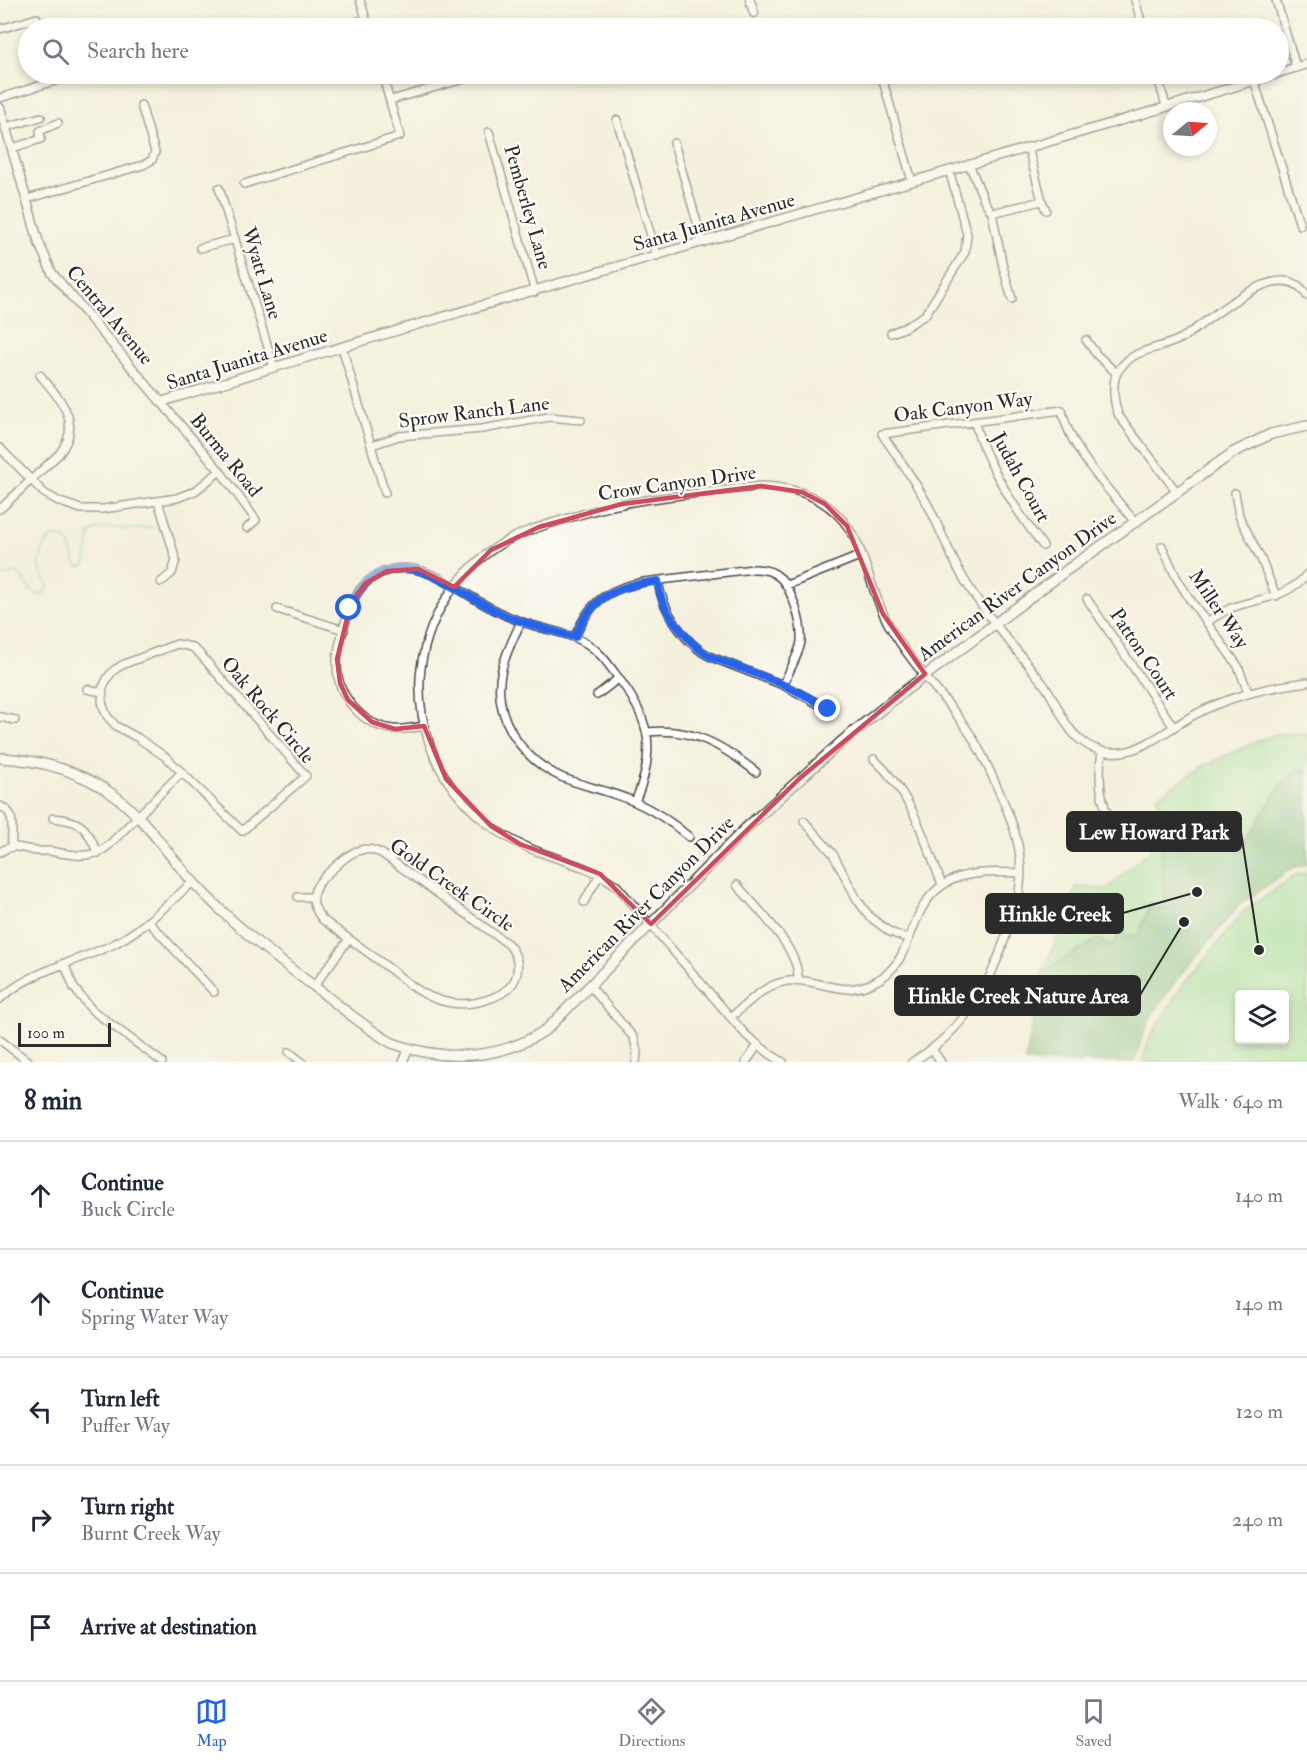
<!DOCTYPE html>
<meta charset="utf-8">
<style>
body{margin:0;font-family:"IM FELL Double Pica",serif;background:#f2f2f3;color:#1f2937}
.controls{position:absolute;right:18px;bottom:18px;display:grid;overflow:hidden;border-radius:6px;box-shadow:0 3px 9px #0003}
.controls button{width:54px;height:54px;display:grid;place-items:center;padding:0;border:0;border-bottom:2px solid #e0e1e3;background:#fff;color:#1f2937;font:30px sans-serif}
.compass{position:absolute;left:1163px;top:102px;width:54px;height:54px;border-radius:50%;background:#fff;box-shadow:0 3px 9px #0003;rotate:72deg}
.scale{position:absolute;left:18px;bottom:15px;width:93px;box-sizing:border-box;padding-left:6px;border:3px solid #2b2b2b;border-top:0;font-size:16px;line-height:21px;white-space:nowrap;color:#2b2b2b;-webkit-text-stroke:4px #fdfcf7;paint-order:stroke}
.stop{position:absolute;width:18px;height:18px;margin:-14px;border:4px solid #2563eb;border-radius:50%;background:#fff}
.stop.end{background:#2563eb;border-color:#fff;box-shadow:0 2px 6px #0008}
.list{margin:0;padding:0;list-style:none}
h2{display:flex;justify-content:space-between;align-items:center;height:78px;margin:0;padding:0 24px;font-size:26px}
h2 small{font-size:20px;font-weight:400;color:#747a83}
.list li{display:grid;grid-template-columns:39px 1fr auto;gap:18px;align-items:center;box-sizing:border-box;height:108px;padding:0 24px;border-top:2px solid #e0e1e3}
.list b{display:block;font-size:22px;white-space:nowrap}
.list p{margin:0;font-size:20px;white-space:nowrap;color:#747a83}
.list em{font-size:20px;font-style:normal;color:#747a83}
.icon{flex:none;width:33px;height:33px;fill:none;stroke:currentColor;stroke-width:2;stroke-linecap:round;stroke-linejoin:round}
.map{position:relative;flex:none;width:1307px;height:1062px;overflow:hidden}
.search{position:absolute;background:#fff;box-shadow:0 3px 9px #0003;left:18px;right:18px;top:18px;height:66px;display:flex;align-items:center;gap:15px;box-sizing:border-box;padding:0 21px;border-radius:33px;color:#747a83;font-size:22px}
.sheet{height:618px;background:#fff}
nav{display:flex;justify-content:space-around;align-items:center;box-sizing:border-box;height:84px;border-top:2px solid #e0e1e3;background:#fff;font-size:16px;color:#747a83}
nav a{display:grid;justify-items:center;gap:3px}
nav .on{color:#2563eb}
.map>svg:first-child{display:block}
.green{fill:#9ade96;stroke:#628460;stroke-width:1.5;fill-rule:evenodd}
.forest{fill:#7bbd7f;stroke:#537455;stroke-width:1.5}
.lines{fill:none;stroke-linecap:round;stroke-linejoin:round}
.stream{stroke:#4cb9c6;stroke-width:1.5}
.minor-casing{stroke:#494946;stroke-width:10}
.tertiary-casing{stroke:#494946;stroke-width:11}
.secondary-casing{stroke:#494946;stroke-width:12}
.minor{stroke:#fff;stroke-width:7}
.tertiary{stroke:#fff;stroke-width:8}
.secondary{stroke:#fff;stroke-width:9}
.route{stroke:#2563eb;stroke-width:8}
.marked{fill:none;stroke:#d1495b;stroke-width:4.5;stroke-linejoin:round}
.labels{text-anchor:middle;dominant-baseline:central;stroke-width:4.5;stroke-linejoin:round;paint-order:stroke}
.street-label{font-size:20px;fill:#2b2b2b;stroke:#fdfcf7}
.leader{fill:none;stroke:#2b2b2b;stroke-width:2}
.callout-dot{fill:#2b2b2b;stroke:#fdfcf7;stroke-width:2}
.callout{fill:#2b2b2b;stroke:#2b2b2b;stroke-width:2}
.callout-label{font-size:21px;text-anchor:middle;font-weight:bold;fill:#fff}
</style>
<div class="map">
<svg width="1307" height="1062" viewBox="0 0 1307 1062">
<rect width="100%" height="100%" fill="#fdfcf7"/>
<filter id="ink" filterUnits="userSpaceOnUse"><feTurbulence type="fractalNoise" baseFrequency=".0167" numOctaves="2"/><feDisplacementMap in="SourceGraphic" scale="12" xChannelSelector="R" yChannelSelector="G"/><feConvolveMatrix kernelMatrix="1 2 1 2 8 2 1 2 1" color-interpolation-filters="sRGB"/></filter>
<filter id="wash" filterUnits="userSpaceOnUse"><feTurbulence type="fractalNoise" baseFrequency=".008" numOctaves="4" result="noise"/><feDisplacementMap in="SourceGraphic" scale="24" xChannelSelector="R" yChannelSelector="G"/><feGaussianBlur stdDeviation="1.35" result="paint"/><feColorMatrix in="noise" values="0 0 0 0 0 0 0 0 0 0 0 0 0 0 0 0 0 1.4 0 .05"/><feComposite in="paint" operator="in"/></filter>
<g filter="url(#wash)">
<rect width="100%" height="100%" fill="#f4f0dd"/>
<path class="green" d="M1307,733v38l-8,-2 -19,17 -40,66h-80l5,59 -15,-9 -11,34 -28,10 -13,-7 -55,33 29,-70 4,-15 31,2 60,-55 -10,-38 47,-30 56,-26 17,-6z
M1307,872v190h-165l7,-23 31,-50 64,-78 52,-36zM1284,994v46h-44v-46z"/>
<path class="forest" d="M1299,768l8,3v93l-15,4 -53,37 -64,77 -23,33 -10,23 -8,24h-109l18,-90 55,-33 13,7 10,-13 18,3 11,-34 15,8 -5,-58 23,-34 57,34 40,-66z"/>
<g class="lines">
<path class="stream" d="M0,577l18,-5 13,19 9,4 8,-5c0,-7 -2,-8 -5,-14 -7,-13 -1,-27 7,-38 26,-6 18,16 28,29l5,-1 3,-4 4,-28c11,-9 25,-6 38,-5 9,0 17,-1 25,-2
M1062,1062c-4,-9 -3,-19 -7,-28l5,-13 8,-1 -2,-9 3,-3 20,-9 6,-6
M1084,1062l-4,-19 9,-41 7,-8 15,-8 4,-5 5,-12 26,-16 11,-18 12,-2 8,-9 -1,-17 10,-10 11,-5 6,-5c14,2 18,-2 26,-13l10,2 6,-4v-7c26,-20 29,-23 39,-55l8,2 15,-1"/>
</g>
</g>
<g filter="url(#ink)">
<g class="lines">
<g class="minor-casing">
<path id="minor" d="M360,0l9,28
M1135,0l8,28
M1276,0l20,67
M333,28l33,-9
M0,29l37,-11
M881,74l31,107
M1157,74l9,32
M1254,80l46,145
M0,98l77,-24
M391,100l90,-26
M617,120l40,136
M6,127l35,-10
M489,132l46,160
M674,143l29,100
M1028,147l14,54 4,9
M12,148l29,-9 -1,-8 18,-8
M969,164l15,36 8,13 11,54 9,32
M244,184l156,-48 -18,-62
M219,188l55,179
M27,199l116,-34 9,-5 3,-8 -14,-47
M992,213l50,-12
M200,248l35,-9
M891,333l13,-5 21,-13 40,-63 2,-18 -18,-64
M1086,340l11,15 19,18
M342,347l43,146
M161,402l59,69 36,49 -9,8
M975,422c2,14 9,26 15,40 15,30 32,57 53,84
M372,445l27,-9 83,-7 67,-12 32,3
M0,448l44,45 16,9 21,7h22l74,-11 18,-7 25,-20
M1177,492l-58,-76c-5,-11 -8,-34 -1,-45 17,-25 40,-20 64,-33 26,-15 100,-88 125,-42
M1235,493l4,23 22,43 15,37
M158,501l18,59 -4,13 -11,9
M0,509l59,-55c25,-31 1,-55 -19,-79
M1136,523c-25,-31 -67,-74 -74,-113l-180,24c17,25 35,49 49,77 12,24 21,50 36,73 22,36 52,68 78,102 12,16 18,39 34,53 12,10 27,15 43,13 22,-2 51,-26 72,-37 36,-19 73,-28 113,-33
M1162,546l14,31 13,21 49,68 10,26
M658,581c4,28 26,63 53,76l72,28 45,24
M787,585l75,-30
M1087,599l86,127
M277,609l67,21
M521,622c-7,15 -15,30 -19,47 -11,45 18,89 59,108 24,10 50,14 74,25 20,9 38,21 54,35
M1207,622c8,-5 15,-10 24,-14 27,-10 56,-9 76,-34
M575,637c14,-35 32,-48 69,-55l109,-13c26,-1 34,14 42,36 4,12 7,24 6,37 -3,15 -12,29 -18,43
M177,644l15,3 7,6 107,123 -64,55 -75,-73 -29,-20 -22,-12 -9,-10 -3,-7 -2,-8 1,-14 5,-10 6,-7 10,-6z
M87,689l15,3
M597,695l22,-17
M0,717l15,3
M424,726c-10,2 -21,4 -31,3 -30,-3 -56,-33 -56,-63 -1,-13 4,-27 7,-40 6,-22 14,-43 37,-53 41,-18 77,19 112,36 13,7 27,13 42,17 16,5 33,7 47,15 16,8 25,21 35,35 34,44 40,74 18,126
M647,732c45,-5 75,13 109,40
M1102,751c-4,24 -3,45 7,67
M874,759c38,35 50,79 68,126
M0,806c18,7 10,25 12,40
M53,818c31,3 32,9 45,35
M804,821l29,33 25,47 12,16 20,15 19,7
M365,849l8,1 8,3 127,91c10,11 13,26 5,39 -6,9 -17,14 -27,17 -16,5 -34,5 -50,-1 -19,-7 -34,-21 -50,-33 -21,-16 -43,-31 -64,-47 -19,-23 -4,-38 14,-53 9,-8 16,-15 29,-17z
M0,852c12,-8 18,-5 31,-2 6,2 12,1 18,1 20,3 42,10 59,-5l74,-74
M737,885c20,24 63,64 61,95
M298,897h16
M584,902l16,-28
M148,921l66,71
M64,963l10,25 18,22 70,52
M314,986l35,-47
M590,986l44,52 3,14 -1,10
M0,999c32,-29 74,-36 112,-54 31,-15 55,-41 81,-63
M731,1017c15,-12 29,-28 48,-34 36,-11 59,19 97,-2 16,-8 25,-22 31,-38 5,-11 9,-23 14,-33 22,-41 60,-38 100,-37
M0,1040l29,22
M932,1049l9,13
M289,1052l13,10
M403,1062l5,-12
M746,1062l12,-17
M783,1062l-13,-8 -24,-19 -129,-149c-25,-19 -49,-23 -78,-34 -28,-10 -54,-27 -75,-50 -31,-33 -46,-79 -44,-124 4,-57 37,-109 86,-137 18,-10 39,-16 59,-22 19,-5 38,-12 57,-15 46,-9 93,-12 139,-18 49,1 85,23 101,69 9,24 15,50 28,72 19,33 46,61 69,91 17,22 28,46 39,71 14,31 26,61 22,96 -3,24 -13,47 -21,70 -16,43 -46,84 -87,107"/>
</g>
<g class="tertiary-casing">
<path id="tertiary" d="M750,0l4,13
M1278,73l29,-9
M0,108l39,135 13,30 109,129c370,-115 745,-215 1115,-328"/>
</g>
<g class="secondary-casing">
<path id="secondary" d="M0,758c42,2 81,13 115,38 32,24 52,58 79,87 37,40 78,72 121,104 25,19 50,41 77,56 52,19 108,18 155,-14l199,-201 95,-86 57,-46 169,-126 167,-118 37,-18 36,-8"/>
</g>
<use href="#minor" class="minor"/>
<use href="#tertiary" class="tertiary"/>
<use href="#secondary" class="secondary"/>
</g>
</g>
<g class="lines" filter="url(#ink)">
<path class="route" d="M349,608c6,-15 15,-27 30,-34 28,-14 52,0 77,14 16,10 32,19 48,27 23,10 47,15 71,22 16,-41 40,-51 83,-56 1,6 1,12 4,19 6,18 31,48 49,57 40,15 82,28 117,52"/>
</g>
<path d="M0 0H1307V1062H0ZM761,486l41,6 23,12 22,22 36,88 42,60 -125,104 -149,146 -51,-50 -80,-30 -29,-18 -45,-47 -22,-53 -29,3 -23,-7 -24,-22 -8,-17 -3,-24 14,-57 15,-19 21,-12 31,-2 36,18 37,-37 48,-23 83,-23z" fill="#f4f0dd" fill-opacity=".55" fill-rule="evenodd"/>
<path class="marked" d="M761,486l41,6 23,12 22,22 36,88 42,60 -125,104 -149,146 -51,-50 -80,-30 -29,-18 -45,-47 -22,-53 -29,3 -23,-7 -24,-22 -8,-17 -3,-24 14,-57 15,-19 21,-12 31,-2 36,18 37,-37 48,-23 83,-23z"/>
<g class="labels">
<g class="street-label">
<text transform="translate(528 207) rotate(74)">Pemberley Lane</text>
<text transform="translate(714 222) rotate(-16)">Santa Juanita Avenue</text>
<text transform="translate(262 273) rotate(73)">Wyatt Lane</text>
<text transform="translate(110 315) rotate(50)">Central Avenue</text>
<text transform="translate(247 359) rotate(-17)">Santa Juanita Avenue</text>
<text transform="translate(963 407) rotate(-7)">Oak Canyon Way</text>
<text transform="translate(474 412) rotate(-7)">Sprow Ranch Lane</text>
<text transform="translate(226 455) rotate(51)">Burma Road</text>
<text transform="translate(1021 477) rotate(61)">Judah Court</text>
<text transform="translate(677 483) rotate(-8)">Crow Canyon Drive</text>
<text transform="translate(1017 586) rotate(-36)">American River Canyon Drive</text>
<text transform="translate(1219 609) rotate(56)">Miller Way</text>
<text transform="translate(1144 654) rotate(56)">Patton Court</text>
<text transform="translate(268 710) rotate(50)">Oak Rock Circle</text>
<text transform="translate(452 885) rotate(35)">Gold Creek Circle</text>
<text transform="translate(646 904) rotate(-45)">American River Canyon Drive</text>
</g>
</g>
<path class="leader" d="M1259 950L1241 832M1197 892L1123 913M1184 922L1140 995"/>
<g class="callout-dot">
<circle cx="1259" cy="950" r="6"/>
<circle cx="1197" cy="892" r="6"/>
<circle cx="1184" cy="922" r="6"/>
</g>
<g class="callout">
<rect x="1067" y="812" width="174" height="39" rx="6"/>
<rect x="986" y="894" width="137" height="39" rx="6"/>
<rect x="895" y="976" width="245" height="39" rx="6"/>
</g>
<g class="callout-label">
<text x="1154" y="839">Lew Howard Park</text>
<text x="1055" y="921">Hinkle Creek</text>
<text x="1018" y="1003">Hinkle Creek Nature Area</text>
</g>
</svg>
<div class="controls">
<button><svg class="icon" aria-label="layers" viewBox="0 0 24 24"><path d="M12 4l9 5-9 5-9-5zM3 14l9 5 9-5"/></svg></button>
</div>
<svg class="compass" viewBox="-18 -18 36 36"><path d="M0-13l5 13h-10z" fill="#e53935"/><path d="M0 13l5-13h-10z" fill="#747a83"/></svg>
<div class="scale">100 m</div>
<div class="stop" style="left:349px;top:608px"></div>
<div class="stop end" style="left:828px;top:709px"></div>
<div class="search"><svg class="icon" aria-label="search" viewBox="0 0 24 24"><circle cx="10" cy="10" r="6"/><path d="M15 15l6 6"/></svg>Search here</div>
</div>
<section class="sheet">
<h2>8 min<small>Walk · 640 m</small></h2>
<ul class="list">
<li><svg class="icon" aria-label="ahead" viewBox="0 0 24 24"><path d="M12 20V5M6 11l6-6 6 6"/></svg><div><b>Continue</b><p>Buck Circle</p></div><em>140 m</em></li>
<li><svg class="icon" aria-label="ahead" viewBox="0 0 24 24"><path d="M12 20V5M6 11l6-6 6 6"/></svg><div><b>Continue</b><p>Spring Water Way</p></div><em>140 m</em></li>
<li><svg class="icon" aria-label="left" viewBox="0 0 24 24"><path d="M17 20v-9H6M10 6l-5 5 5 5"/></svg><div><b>Turn left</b><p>Puffer Way</p></div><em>120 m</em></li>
<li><svg class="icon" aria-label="right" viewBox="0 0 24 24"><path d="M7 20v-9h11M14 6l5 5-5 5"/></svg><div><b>Turn right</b><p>Burnt Creek Way</p></div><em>240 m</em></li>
<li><svg class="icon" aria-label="arrive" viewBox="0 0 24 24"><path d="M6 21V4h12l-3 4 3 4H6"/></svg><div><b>Arrive at destination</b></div></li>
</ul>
</section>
<nav>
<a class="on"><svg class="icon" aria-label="map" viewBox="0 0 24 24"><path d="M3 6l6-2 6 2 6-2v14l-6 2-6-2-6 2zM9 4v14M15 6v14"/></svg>Map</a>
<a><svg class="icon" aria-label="directions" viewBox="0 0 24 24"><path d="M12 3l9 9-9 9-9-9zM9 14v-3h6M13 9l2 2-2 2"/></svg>Directions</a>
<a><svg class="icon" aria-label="saved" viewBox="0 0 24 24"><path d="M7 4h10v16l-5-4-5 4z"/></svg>Saved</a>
</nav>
